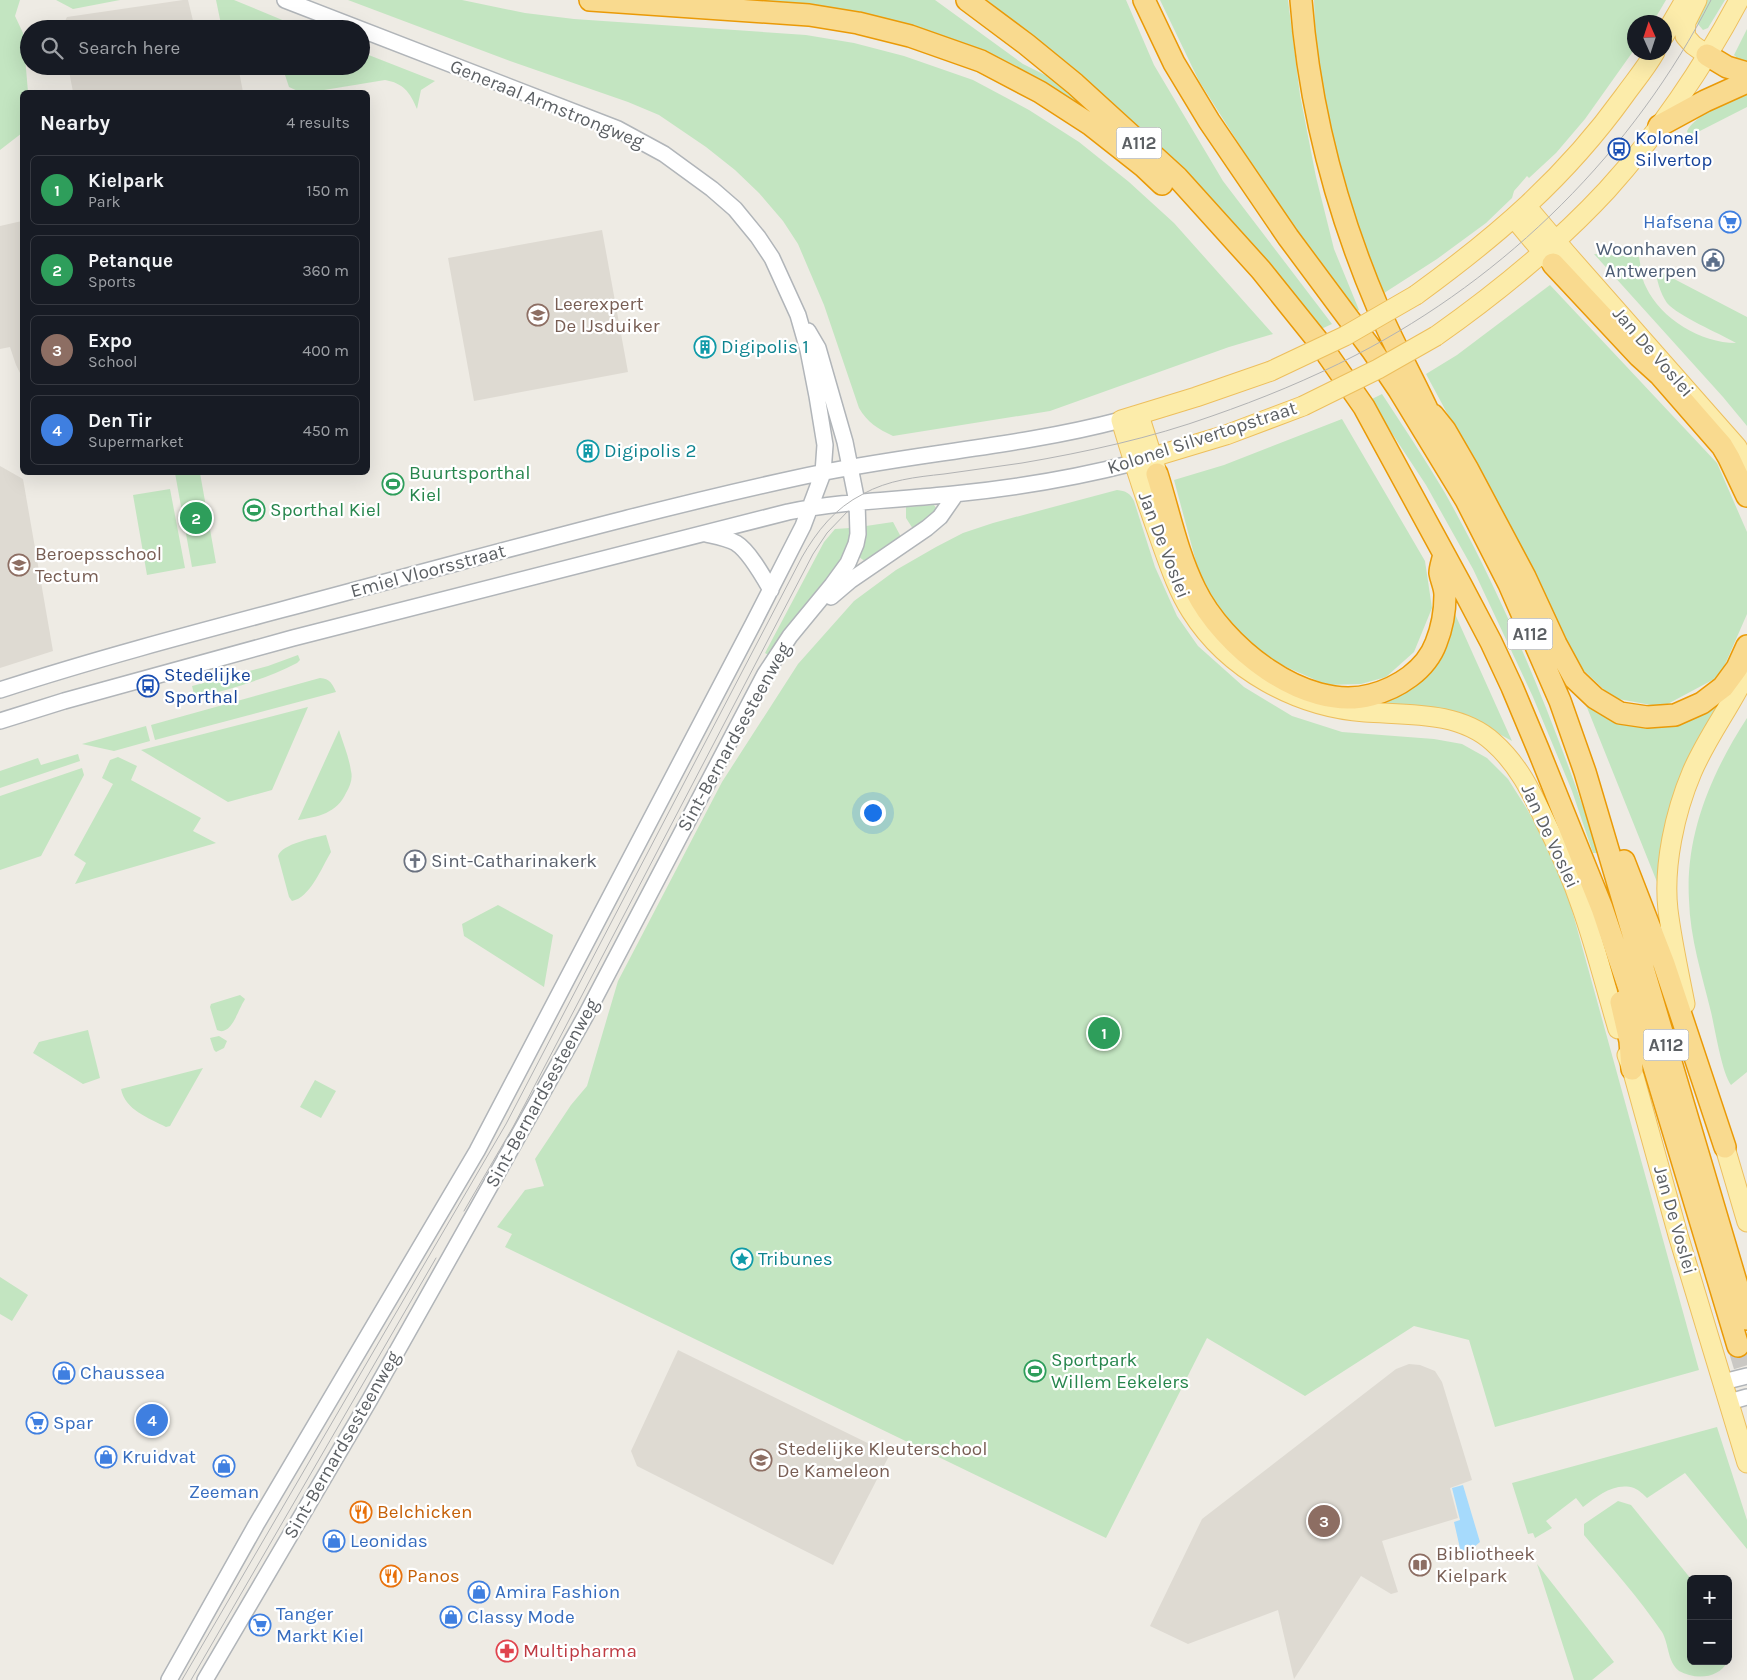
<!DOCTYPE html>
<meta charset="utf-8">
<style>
body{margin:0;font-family:Karla,sans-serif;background:#242831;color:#f1f3f6}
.controls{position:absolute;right:15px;bottom:15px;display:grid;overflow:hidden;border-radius:8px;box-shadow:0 5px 20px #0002}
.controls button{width:45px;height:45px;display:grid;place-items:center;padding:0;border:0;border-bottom:1px solid #363941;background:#171b24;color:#f1f3f6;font:25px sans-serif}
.compass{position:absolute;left:1627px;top:15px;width:45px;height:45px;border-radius:50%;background:#171b24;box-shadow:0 5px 20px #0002;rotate:357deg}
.you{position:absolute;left:872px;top:812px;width:18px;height:18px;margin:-12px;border:4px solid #fff;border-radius:50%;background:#1a73e8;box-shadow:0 0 0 8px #1a73e833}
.badge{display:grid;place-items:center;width:32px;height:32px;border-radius:50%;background:#e43a34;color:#fff;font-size:16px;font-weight:700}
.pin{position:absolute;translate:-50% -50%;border:2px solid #fff;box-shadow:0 1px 5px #0006}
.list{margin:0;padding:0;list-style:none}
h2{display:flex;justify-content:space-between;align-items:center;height:65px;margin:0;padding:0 20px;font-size:21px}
h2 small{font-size:16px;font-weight:400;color:#9ea1a6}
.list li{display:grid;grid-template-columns:32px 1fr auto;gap:15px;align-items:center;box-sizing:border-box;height:70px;margin:0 10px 10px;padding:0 10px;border:1px solid #363941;border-radius:8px}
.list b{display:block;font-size:19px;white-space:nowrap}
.list p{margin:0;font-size:16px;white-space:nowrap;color:#9ea1a6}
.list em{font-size:16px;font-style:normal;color:#9ea1a6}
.icon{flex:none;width:28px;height:28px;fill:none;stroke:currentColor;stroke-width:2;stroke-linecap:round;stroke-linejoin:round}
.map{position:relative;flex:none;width:1747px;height:1680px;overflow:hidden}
.search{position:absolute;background:#171b24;box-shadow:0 5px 20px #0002;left:20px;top:20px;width:350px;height:55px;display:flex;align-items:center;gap:12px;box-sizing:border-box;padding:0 18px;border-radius:28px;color:#9ea1a6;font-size:19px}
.panel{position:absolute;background:#171b24;box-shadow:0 5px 20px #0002;left:20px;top:90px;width:350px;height:385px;border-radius:8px}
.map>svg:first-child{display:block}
.education{fill:#dedad2}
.green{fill:#c3e5c1}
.water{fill:#a6dafc}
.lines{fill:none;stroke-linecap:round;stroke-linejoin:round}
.highway-tunnel{stroke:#cac8c4;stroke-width:21;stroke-dasharray:21 11;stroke-linecap:butt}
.minor-casing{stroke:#b1b5b9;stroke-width:18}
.major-casing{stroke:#edbf5e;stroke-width:21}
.highway-casing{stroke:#ea9a07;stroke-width:24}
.minor{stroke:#fff;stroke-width:15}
.major{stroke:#fcecaa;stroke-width:19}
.highway{stroke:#f9da8f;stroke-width:21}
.tram{stroke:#b2b3b4;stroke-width:1}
.major-bridge-casing{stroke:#edbf5e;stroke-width:21;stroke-linecap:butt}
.major-bridge{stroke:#fcecaa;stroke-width:19}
.labels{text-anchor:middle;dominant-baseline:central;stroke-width:4.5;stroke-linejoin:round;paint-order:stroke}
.shield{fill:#fff;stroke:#8d9092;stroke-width:1}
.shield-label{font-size:18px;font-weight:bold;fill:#5c6064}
.street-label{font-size:19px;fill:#5c6064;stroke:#fff}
.transit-label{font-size:19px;fill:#164399;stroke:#fff;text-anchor:start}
.shop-label{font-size:19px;fill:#366cbe;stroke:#fff;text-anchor:start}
.service-label{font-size:19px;fill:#4e5e75;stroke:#fff;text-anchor:end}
.education-label{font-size:19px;fill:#785e54;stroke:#fff;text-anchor:start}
.culture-label{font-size:19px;fill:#0d838f;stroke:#fff;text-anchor:start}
.leisure-label{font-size:19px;fill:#27864d;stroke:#fff;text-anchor:start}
.worship-label{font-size:19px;fill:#5b616d;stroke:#fff;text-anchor:start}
.food-label{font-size:19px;fill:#c56008;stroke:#fff;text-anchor:start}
.health-label{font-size:19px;fill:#be3a42;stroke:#fff;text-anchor:start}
</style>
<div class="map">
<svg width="1747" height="1680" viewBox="0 0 1747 1680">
<rect width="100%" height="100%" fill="#eeebe4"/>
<path class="education" d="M183,0h5l7,29h-134l6,-12z
M68,66h137l1,4 20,-4h12l5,26h-170z
M22,221v165l-1,-11 -5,-10 -6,-18 -10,2v-123z
M602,230l26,142 -154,29 -26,-143z
M0,466l23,13 30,172 -53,17z
M678,1350l212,104 -57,111 -196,-99 -6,-15z
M1409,1364l11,1 15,6 7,11 30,98 -22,8 8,30 -76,23 16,51 -7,2 -30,-18 -67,103 -16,-69 -90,34 -38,-18 52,-107 194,-150z"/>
<path class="green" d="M0,0h20l-5,16 8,17 5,59h-6v41l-22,17z
M56,0h64l-47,9z
M216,0h18l70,29h-82z
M348,0h114l63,13 49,6 232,16 48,8 50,13 69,24 56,30 50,32 50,40 45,41 99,111 -44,13 -179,64 -157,25c-15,-7 -26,-14 -34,-28l-35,-103 -26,-61 -15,-23 -24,-28 -24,-23 -29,-23 -47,-32 -31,-13 -118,-41z
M750,0h185l88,64 28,14 53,44 -250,-108z
M987,0h139l28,65 69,116 109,143 -13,6 -119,-140 -114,-110z
M1160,0h128l12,95 16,82 18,72 25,61 -10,6 -18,-38 -66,-93 -66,-104z
M1314,0h352l-13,22h-19v28l-49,69 -29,34 -27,25 -2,-2 -13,15 -2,7 -26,25 -49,36 -56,36c-14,-40 -30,-81 -41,-122 -15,-56 -25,-115 -26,-173z
M1707,0h18l-17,28 -5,2 -6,-7z
M1747,29v36l-12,-2 1,-6 -2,-2z
M361,52l74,29 -14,9 -4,19c-7,-17 -14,-26 -32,-29l-73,12h-12l-11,-5 -7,-21h79z
M1747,93v14l-51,26 -8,1 -1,-3c8,-16 43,-31 60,-38z
M1594,254l45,3c2,9 2,21 7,30 15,32 55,56 90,56 -17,-10 -58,-27 -69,-40 -7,-10 -10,-23 -12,-34l92,48v109l-24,-29z
M1550,285l167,178 30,69v82l-27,62 -58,31 -49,-9 -34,-32 -68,-134 -85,-158 31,-19z
M1382,394c21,32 43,65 63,99 64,114 112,236 154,360h-6l-21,-62 -39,-94 -60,-128 -47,-84 -56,-85z
M1342,419l83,142 7,47 -18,44 -28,25 -25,7 -34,1 -61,-27 -34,-30 -30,-44 -28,-104 50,-15z
M175,473h25l16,90 -24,4z
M170,489l15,79 -38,7 -14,-80z
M1117,490c9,1 13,3 17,11l21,66 22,49 21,30 46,41 48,29 50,16 92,7 28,5 25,14 21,21 19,30 35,65 137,496 -204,57 -26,-87 -55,-14 -109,70 -98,-58 -101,200 -601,-291 7,-13 -15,-7 28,-37 19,-4 -9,-27 36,-54 16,-19 31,-105 104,-199 76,-118 56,-63 42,-31 40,-23 27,-14 30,-10z
M934,505l2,3 -1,4 -22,17 -7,-11v-11z
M893,522l8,15 -35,25 -7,-5 6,-14 1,-17z
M850,528c3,34 -45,75 -64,102 -6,8 -10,17 -16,26l-5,-3 59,-111 11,-13z
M1455,614l57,127 -29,-16 -116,-19 81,-66z
M298,655l2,5 -3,3c-33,17 -67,26 -102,35l-3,-12 76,-20z
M320,678c10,1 12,5 16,14l-181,48 -4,-15z
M1723,700l-40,68 -14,44 -10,75 -73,-182 40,20 35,2z
M308,707l-36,83 -44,12 -87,-52z
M1747,718v354l-16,13c-9,-12 -16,-56 -20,-73 -9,-37 -21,-74 -22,-112 -4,-66 23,-128 58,-182z
M146,726l4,15 -36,10 -32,-7z
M339,730c4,13 10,27 12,41 2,8 -1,15 -5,22 -9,20 -28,24 -48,27z
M78,754l2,7 -80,27v-17l38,-13 3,7z
M118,757l19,9 -6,14 70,38 -8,13 23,12 -141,41 11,-21 -12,-8 39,-71 -11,-6 8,-18z
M82,768l2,7 -43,81 -41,14v-74z
M326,835l5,17c-9,15 -21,46 -39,49l-3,-4 -11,-41c4,-12 35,-18 48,-21z
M498,905l55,30 -9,52 -80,-51 -2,-12z
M240,995l5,4 -1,2c-6,9 -13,36 -27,29l-7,-23 1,-3z
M88,1030l12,48 -17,6 -50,-31 6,-11z
M219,1036l8,5 -3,7 -8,4 -2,-2 -4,-12z
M203,1068l-33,58 -4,1c-17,-9 -41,-17 -45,-38z
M315,1080l21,11 -15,27 -21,-11z
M0,1277l28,18 -16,26 -12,-7z
M1717,1427l30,93v29l-62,-76 -38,25c-3,-3 -8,-8 -13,-10 -20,-6 -36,8 -51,19l-7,-9 -30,23 6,7 -17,10 -2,-5 -5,1 -16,-51z
M1618,1501l13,4 60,74v82h37c-9,18 -33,19 -49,10 -12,-10 -10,-27 -17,-39 -23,-34 -51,-65 -78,-97v-11z
M1537,1564l77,98 -22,18h-18z"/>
<path class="water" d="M1463,1485l17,57 -18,15 -8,-35 6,-2 -8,-32z"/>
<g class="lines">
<path class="highway-tunnel" d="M1738,1346l9,30"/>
<g class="minor-casing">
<path id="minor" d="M706,534c9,2 21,4 30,9 13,8 27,33 35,47
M831,597l20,-17 76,-52 13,-11 16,-23
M0,690c123,-40 249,-71 374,-105 140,-37 280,-76 422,-107 107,-24 219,-30 325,-58
M0,721l64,-20 229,-63 495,-126c54,-11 111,-12 166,-18 60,-6 121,-16 179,-31
M1723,1382l24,-6
M1729,1402l18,-5
M169,1680l87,-155 221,-374 276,-527 50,-98 20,-53 2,-28 -8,-49 -9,-46 -10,-35 -26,-57 -14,-21 -23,-28 -23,-20 -48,-35 -46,-25 -333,-129
M205,1680l164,-279 134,-238 83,-148 179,-341 25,-38 42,-51 16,-22 8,-19 2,-10 -1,-32 -12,-60 -27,-94 -10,-17"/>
</g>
<g class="major-casing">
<path id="major" d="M1697,0l-11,22 -1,14 8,9 14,10
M1664,36l21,-36
M1527,207l39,46 171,194 10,19
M1514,218l36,43
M1416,295c81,-59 149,-117 208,-199 10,-14 22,-28 31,-44
M1436,336c61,-43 120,-91 171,-146 50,-55 97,-124 132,-190
M1271,371l-75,26 -75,23c12,40 25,80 39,119 9,25 17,50 31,72 37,59 106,96 174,101 42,3 94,-1 128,30 25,22 38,49 52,79 14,28 27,57 37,87 14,40 24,81 36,121
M1139,415l17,54
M1133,463l93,-28 77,-29
M1685,1004c-6,-31 -13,-62 -17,-94 -5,-44 7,-98 24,-138 15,-35 39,-66 55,-100
M1627,1055l5,14 46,166 69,228
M1721,1134l26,88"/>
</g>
<g class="highway-casing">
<path id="highway" d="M590,0l219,15 49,8 52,13 71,25 59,31 51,33 52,41 19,18
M967,0l59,44 49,40 102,93 84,93 57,71 46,66 97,178 30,57 21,45 26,62 64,159 40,119 96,319
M1144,0l30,63 35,58 79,116 84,113 27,40 67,110 43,84 51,117 25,71 162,547
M1301,0c8,106 35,210 77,308 18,42 41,81 59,123
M1707,55l20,12 20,6
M1659,126l46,-25 42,-19
M1553,264l86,92 21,19 62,71 7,12 18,38
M1433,415l12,15 22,38 58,109 31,67 19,35 20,19 25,15 27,4 28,-2 27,-12 21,-16 14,-19 10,-22
M1157,474c12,38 20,79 38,115 27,56 109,124 176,106 27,-7 55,-25 65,-52 6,-15 9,-32 9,-48 0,-8 -4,-15 -5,-22 0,-6 3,-13 4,-19
M1624,861l40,103 61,183
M1621,1002l9,39 2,28"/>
</g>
<use href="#minor" class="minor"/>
<use href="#major" class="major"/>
<use href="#highway" class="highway"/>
<path class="tram" d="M464,1211l49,-84 300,-573 14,-21 21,-22
M182,1680l324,-556 296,-567c15,-26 33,-49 61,-63 25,-14 53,-17 81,-20 26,-4 52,-7 78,-11 64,-11 129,-25 190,-47 49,-17 98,-37 144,-61 151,-78 278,-204 355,-355
M191,1680l245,-422"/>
<g class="major-bridge-casing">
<path id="major-bridge" d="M1271,371l74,-35 71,-41
M1303,406l75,-37 58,-33"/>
</g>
<use href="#major-bridge" class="major-bridge"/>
</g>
<defs>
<g id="bus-ring" transform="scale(1.125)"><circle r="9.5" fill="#fff" stroke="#1a4fb4" stroke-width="1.5"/><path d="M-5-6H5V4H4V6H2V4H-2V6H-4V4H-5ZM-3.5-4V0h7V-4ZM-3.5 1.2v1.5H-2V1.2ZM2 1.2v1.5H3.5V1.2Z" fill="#1a4fb4"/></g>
<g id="supermarket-ring" transform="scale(1.125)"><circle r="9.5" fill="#fff" stroke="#3f7fe0" stroke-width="1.5"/><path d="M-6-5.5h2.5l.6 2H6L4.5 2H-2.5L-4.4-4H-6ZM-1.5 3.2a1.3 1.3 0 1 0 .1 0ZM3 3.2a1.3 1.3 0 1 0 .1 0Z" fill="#3f7fe0"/></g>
<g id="civic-ring" transform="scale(1.125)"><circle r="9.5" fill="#fff" stroke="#5c6f8a" stroke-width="1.5"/><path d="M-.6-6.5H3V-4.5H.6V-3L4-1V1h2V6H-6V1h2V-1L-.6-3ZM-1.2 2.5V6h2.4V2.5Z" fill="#5c6f8a"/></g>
<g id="school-ring" transform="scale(1.125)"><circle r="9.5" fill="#fff" stroke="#8d6e63" stroke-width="1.5"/><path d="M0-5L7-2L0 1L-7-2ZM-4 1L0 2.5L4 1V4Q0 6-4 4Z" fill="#8d6e63"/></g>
<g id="building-ring" transform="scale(1.125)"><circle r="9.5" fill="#fff" stroke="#0f9aa8" stroke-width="1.5"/><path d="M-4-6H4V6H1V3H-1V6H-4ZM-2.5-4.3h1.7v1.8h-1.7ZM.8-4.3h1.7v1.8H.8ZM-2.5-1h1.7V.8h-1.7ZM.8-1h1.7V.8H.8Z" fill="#0f9aa8"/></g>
<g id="stadium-ring" transform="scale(1.125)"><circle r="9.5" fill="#fff" stroke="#2e9e5b" stroke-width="1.5"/><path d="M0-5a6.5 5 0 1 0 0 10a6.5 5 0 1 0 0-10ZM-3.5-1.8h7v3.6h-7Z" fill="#2e9e5b"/></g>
<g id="church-ring" transform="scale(1.125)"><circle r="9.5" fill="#fff" stroke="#6b7280" stroke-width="1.5"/><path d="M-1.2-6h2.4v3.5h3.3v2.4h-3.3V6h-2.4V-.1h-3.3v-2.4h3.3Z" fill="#6b7280"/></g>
<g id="sight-ring" transform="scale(1.125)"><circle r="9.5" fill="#fff" stroke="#0f9aa8" stroke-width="1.5"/><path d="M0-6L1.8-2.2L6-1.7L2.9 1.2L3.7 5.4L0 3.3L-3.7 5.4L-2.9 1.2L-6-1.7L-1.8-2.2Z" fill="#0f9aa8"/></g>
<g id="shop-ring" transform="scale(1.125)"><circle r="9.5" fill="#fff" stroke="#3f7fe0" stroke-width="1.5"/><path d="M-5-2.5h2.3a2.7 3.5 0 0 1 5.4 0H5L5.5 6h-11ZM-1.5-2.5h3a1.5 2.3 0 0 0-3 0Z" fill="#3f7fe0"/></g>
<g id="restaurant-ring" transform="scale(1.125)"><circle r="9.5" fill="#fff" stroke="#e8710a" stroke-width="1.5"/><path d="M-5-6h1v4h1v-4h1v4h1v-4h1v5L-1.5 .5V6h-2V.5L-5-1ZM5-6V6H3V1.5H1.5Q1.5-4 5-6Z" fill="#e8710a"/></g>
<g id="library-ring" transform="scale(1.125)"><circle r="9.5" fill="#fff" stroke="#8d6e63" stroke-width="1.5"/><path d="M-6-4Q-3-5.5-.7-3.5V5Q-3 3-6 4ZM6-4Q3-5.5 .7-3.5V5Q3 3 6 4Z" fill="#8d6e63"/></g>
<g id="pharmacy-ring" transform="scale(1.125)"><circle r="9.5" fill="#fff" stroke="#e0444e" stroke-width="1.5"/><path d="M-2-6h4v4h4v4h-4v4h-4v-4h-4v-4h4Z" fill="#e0444e"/></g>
</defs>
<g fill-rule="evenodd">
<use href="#bus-ring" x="1619" y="149"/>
<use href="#supermarket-ring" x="1730" y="222"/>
<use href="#civic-ring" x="1713" y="260"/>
<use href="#school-ring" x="538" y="315"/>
<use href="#building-ring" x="705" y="347"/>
<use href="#building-ring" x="588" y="451"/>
<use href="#stadium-ring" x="393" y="484"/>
<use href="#stadium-ring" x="254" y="510"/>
<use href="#school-ring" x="19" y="565"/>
<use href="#bus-ring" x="148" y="686"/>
<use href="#church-ring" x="415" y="861"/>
<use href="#sight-ring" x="742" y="1259"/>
<use href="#stadium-ring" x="1035" y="1371"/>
<use href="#shop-ring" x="64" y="1373"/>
<use href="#supermarket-ring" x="37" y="1423"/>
<use href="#shop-ring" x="106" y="1457"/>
<use href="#school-ring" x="761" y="1460"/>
<use href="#shop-ring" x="224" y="1466"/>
<use href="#restaurant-ring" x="361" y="1512"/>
<use href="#shop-ring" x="334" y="1541"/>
<use href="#library-ring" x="1420" y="1565"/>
<use href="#restaurant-ring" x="391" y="1576"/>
<use href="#shop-ring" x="479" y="1592"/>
<use href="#shop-ring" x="451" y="1617"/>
<use href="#supermarket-ring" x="260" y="1625"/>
<use href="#pharmacy-ring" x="507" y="1651"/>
</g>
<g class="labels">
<g class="shield">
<rect x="1116.5" y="127.5" width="45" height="31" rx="4"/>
<rect x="1507.5" y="618.5" width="45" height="31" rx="4"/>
<rect x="1643.5" y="1029.5" width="45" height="31" rx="4"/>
</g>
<g class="shield-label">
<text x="1139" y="143">A112</text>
<text x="1530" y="634">A112</text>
<text x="1666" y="1045">A112</text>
</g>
<g class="street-label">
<text transform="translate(547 104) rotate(22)">Generaal Armstrongweg</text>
<text transform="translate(1653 352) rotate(49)">Jan De Voslei</text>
<text transform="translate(1202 438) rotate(-18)">Kolonel Silvertopstraat</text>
<text transform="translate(1164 545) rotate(69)">Jan De Voslei</text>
<text transform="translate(428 571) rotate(-15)">Emiel Vloorsstraat</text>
<text transform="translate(734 737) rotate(-61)">Sint-Bernardsesteenweg</text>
<text transform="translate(1550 836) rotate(65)">Jan De Voslei</text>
<text transform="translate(542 1093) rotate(-61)">Sint-Bernardsesteenweg</text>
<text transform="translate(1675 1220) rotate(74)">Jan De Voslei</text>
<text transform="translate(342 1445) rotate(-60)">Sint-Bernardsesteenweg</text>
</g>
<g class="transit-label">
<text x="1635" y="138">Kolonel<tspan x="1635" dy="22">Silvertop</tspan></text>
<text x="164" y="675">Stedelijke<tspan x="164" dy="22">Sporthal</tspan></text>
</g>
<g class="shop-label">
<text x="1714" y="222" text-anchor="end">Hafsena</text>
<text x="80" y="1373">Chaussea</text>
<text x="53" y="1423">Spar</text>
<text x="122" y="1457">Kruidvat</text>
<text x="224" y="1492" text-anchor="middle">Zeeman</text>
<text x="350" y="1541">Leonidas</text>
<text x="495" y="1592">Amira Fashion</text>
<text x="276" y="1614">Tanger<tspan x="276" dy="22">Markt Kiel</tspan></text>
<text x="467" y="1617">Classy Mode</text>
</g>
<g class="service-label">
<text x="1697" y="249">Woonhaven<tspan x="1697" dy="22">Antwerpen</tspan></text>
</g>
<g class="education-label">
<text x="554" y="304">Leerexpert<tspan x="554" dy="22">De IJsduiker</tspan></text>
<text x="35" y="554">Beroepsschool<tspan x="35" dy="22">Tectum</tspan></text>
<text x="777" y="1449">Stedelijke Kleuterschool<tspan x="777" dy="22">De Kameleon</tspan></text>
<text x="1436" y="1554">Bibliotheek<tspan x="1436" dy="22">Kielpark</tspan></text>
</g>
<g class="culture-label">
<text x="721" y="347">Digipolis 1</text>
<text x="604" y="451">Digipolis 2</text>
<text x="758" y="1259">Tribunes</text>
</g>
<g class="leisure-label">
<text x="409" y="473">Buurtsporthal<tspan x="409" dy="22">Kiel</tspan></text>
<text x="270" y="510">Sporthal Kiel</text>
<text x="1051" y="1360">Sportpark<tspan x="1051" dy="22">Willem Eekelers</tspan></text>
</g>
<g class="worship-label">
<text x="431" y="861">Sint-Catharinakerk</text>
</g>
<g class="food-label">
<text x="377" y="1512">Belchicken</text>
<text x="407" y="1576">Panos</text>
</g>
<g class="health-label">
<text x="523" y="1651">Multipharma</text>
</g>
</g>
</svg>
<div class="controls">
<button>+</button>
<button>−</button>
</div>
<svg class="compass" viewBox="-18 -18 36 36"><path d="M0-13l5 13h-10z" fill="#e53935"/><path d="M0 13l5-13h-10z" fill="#9ea1a6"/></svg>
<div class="you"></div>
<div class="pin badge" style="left:1104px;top:1033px;background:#2e9e5b">1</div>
<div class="pin badge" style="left:196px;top:518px;background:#2e9e5b">2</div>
<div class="pin badge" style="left:1324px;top:1521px;background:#8d6e63">3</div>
<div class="pin badge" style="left:152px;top:1420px;background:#3f7fe0">4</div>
<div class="search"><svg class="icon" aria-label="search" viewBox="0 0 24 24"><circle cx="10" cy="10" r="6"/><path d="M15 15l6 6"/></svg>Search here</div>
<section class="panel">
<h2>Nearby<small>4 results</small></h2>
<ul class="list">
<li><span class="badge" style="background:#2e9e5b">1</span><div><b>Kielpark</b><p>Park</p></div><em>150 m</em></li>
<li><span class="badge" style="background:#2e9e5b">2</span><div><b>Petanque</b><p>Sports</p></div><em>360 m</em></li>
<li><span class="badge" style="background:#8d6e63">3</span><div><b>Expo</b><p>School</p></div><em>400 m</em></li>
<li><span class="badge" style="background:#3f7fe0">4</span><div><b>Den Tir</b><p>Supermarket</p></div><em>450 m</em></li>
</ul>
</section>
</div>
